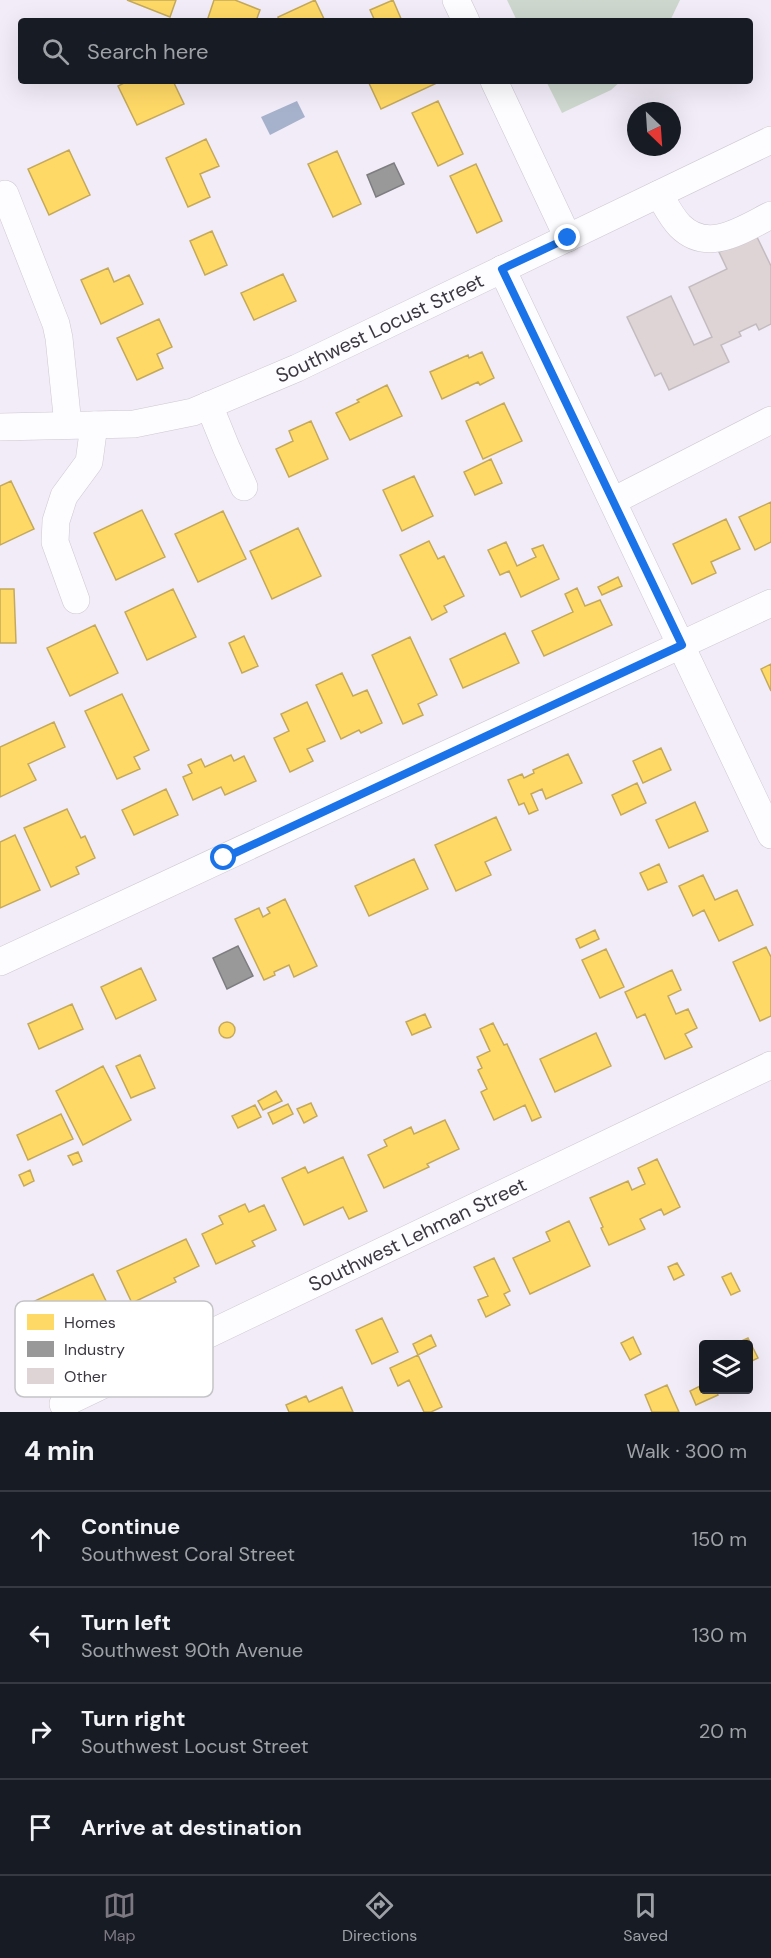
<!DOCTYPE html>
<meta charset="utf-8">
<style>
body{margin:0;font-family:"DM Sans",sans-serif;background:#242831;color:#f1f3f6}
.controls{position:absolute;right:18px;bottom:18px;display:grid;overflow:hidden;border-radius:6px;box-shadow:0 6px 24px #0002}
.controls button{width:54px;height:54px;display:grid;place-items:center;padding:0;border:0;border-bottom:2px solid #363941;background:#171b24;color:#f1f3f6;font:30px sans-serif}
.compass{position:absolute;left:627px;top:102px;width:54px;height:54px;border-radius:50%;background:#171b24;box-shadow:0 6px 24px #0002;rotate:155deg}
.stop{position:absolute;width:18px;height:18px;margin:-14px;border:4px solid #1a73e8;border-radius:50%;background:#fff}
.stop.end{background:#1a73e8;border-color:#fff;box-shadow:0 2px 6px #0008}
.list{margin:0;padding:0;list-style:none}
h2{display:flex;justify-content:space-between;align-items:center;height:78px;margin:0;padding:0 24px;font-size:26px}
h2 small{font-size:20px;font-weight:400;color:#9ea1a6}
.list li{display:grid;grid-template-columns:39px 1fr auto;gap:18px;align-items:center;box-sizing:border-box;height:96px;padding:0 24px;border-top:2px solid #363941}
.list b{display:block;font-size:22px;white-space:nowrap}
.list p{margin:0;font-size:20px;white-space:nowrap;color:#9ea1a6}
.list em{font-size:20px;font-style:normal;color:#9ea1a6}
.icon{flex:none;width:33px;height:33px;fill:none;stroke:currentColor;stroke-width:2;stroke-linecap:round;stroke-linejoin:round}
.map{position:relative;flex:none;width:771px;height:1412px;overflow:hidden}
.search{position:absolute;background:#171b24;box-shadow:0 6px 24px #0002;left:18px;right:18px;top:18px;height:66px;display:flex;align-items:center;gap:15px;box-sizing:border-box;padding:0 21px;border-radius:6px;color:#9ea1a6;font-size:22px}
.sheet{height:462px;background:#171b24}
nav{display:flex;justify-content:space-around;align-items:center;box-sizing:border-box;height:84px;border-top:2px solid #363941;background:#171b24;font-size:16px;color:#9ea1a6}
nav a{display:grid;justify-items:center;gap:3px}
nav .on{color:#7c7781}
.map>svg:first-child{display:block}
.green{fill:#cdd7ce}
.water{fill:#a6b1cc}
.homes{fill:#ffd966;stroke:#c4a95b;stroke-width:1.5}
.industry{fill:#999;stroke:#7d7c7f;stroke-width:1.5}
.building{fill:#ded4d5;stroke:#c3bcbf;stroke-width:1.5}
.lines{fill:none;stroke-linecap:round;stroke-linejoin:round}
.minor-casing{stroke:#cdc8d2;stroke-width:28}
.minor{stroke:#fdfcfe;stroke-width:27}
.route{stroke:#1a73e8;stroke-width:8}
.labels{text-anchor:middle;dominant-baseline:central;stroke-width:6;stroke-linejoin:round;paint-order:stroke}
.street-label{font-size:20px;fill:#3c3841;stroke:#fff}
.key{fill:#fff;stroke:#c4c3c6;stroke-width:1.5}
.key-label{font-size:16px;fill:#3c3841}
</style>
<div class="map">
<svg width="771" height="1412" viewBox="0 0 771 1412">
<rect width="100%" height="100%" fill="#f2ecf8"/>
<path class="green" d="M507,0h173l-10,21h-153z
M546,81h75l-10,9 -49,23z"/>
<path class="water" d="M297,101l8,16 -35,18 -9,-18z"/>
<path class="homes" d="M127,0h49l-6,17z
M214,0h21l25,10 -4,11h-49z
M315,0l10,21h-45l-2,-4z
M393,0l9,21h-27l-5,-11z
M128,81h28l1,2 16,-2 11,23 -47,21 -19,-39z
M368,81h68l1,2 -56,26z
M438,101l25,53 -25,12 -26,-53z
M206,139l13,27 -19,8 10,23 -22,10 -22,-49z
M69,150l21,45 -41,20 -21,-46z
M337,151l24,53 -28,13 -25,-53z
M476,164l26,57 -25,12 -27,-57z
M212,231l15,34 -22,10 -15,-34z
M108,268l6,14 15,-7 14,29 -42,20 -20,-44z
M283,274l13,27 -42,19 -13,-27z
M159,319l13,28 -15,7 6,14 -26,12 -20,-42z
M482,352l12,26 -14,7 -2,-3 -36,17 -12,-27 38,-17 1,3z
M387,385l15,31 -52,24 -14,-27 23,-11 -2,-2z
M504,403l18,38 -39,18 -17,-38z
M311,421l17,38 -39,18 -13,-28 17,-8 -4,-10z
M491,459l11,24 -27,12 -11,-23z
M414,476l19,40 -31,15 -19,-41z
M11,481l23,48 -34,16v-59z
M771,502v40l-16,8 -16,-33z
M142,510l23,47 -49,23 -22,-47z
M223,511l23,48 -48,23 -23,-48z
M726,519l14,30 -29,13 5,11 -24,11 -19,-40z
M298,528l23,48 -49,23 -22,-48z
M429,541l9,18 6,-3 20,40 -20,10 3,6 -15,8 -32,-65z
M506,542l11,24 19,-9 -4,-8 11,-4 16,34 -38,18 -12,-26 -9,4 -12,-25z
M618,577l4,9 -20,9 -4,-8z
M577,588l8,18 15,-6 12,25 -68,31 -12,-25 41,-19 -8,-18z
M0,589h14l2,54h-16z
M173,589l23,48 -49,23 -22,-48z
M95,625l23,48 -48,23 -23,-48z
M505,633l14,30 -56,25 -13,-29z
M244,636l14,30 -16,7 -13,-30z
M410,637l27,58 -19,9 5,11 -20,9 -31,-69z
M771,664v27l-10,-22z
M342,673l11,23 14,-6 15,33 -21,10 -2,-3 -18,9 -25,-54z
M122,694l27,56 -15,7 6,12 -23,10 -32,-68z
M307,702l18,39 -18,8 6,12 -23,11 -16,-34 15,-7 -8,-17z
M54,722l11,25 -37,17 8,16 -36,17v-50z
M661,748l10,22 -28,13 -10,-22z
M568,754l14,29 -36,16 -4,-10 -11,5 7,16 -9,4 -5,-11 -5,2 -11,-25 14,-6 2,4 10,-5 -1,-3z
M231,755l3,6 10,-5 12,25 -31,14 -4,-8 -28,13 -10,-23 9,-4 -4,-8 13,-6 4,8z
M637,783l9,20 -25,12 -9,-20z
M166,789l12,26 -44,20 -12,-25z
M695,802l13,29 -39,17 -13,-28z
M67,809l14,29 4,-2 10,22 -19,9 3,7 -28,13 -27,-59z
M496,817l15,33 -26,12 6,13 -35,16 -21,-46z
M15,835l25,55 -40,18v-66z
M414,859l14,30 -59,27 -14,-30z
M659,864l8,18 -19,8 -8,-17z
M703,875l12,25 22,-10 16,35 -34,16 -15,-31 -11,6 -14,-30z
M285,899l32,67 -23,11 -5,-12 -15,7 1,3 -11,5 -29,-61 24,-11 4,9 7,-4 -3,-5z
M595,930l4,9 -19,9 -4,-9z
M766,947l5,10v59l-11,5 -27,-59z
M606,949l18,38 -24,11 -18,-38z
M141,968l15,32 -40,19 -15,-32z
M672,970l9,20 -13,6 8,18 12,-5 9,19 -12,6 7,13 -27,12 -20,-45 -8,4 -12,-26z
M72,1004l11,25 -44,20 -11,-25z
M425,1014l6,13 -19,8 -6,-13z
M219 1030a8 8 0 1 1 16 0a8 8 0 1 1-16 0Z
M493,1023l11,22 3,-1 34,73 -9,4 -7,-16 -31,15 -13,-28 6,-3 -9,-19 4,-2 -5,-11 13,-6 -10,-22z
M596,1033l15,33 -56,26 -15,-33z
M140,1055l15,33 -24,10 -15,-32z
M103,1066l28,54 -48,25 -27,-54z
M276,1091l6,10 -19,9 -5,-9z
M311,1103l6,13 -13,7 -7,-14z
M288,1104l5,10 -20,10 -5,-11z
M255,1105l6,12 -23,11 -6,-12z
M61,1114l12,25 -45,21 -11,-25z
M445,1120l14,29 -32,15 2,3 -45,21 -16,-33 19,-9 -3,-6 27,-13 3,7z
M78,1152l4,9 -9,4 -5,-9z
M343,1157l24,54 -18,8 -6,-12 -39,18 -22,-47 23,-11 3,6z
M657,1159l23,48 -16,8 -3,-6 -21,10 5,10 -36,16 -8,-17 2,-1 -13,-29 38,-17 4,9 13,-6 -7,-16z
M30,1170l4,11 -10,5 -5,-11z
M245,1204l4,8 15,-7 12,25 -24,11 3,5 -39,18 -14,-30 21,-10 -4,-8z
M569,1221l21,45 -60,28 -17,-36 37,-17 -4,-9z
M186,1239l13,27 -25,12 2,4 -44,21 -15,-32z
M494,1258l16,33 -6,3 6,11 -24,12 -8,-17 10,-4 -14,-29z
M677,1263l7,12 -10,5 -6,-13z
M731,1273l9,18 -9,4 -9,-18z
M93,1274l13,27 -41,20 -2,-4 -26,13 -11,-25z
M382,1318l16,34 -26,12 -16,-34z
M431,1335l5,11 -18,9 -5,-11z
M633,1337l8,17 -11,6 -9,-17z
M748,1338l10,20 -10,5v-19h-13z
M418,1355l24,52 -11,5h-7l-15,-32 -11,6 -8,-18z
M704,1384v6h12l2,5 -22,10 -6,-14z
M667,1385l12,27h-27l-7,-17z
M342,1387l11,25h-64l-3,-7 20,-9 3,6z"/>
<path class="industry" d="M394,163l10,21 -28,13 -9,-22z
M238,946l15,30 -26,13 -14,-31z"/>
<path class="building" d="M756,235l15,31v58l-12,6 -3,-6 -17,8 2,4 -20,9 8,17 -60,28 -8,-17 -6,3 -28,-59 44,-21 23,49 18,-8 -23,-50 38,-18 -8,-17z"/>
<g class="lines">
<g class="minor-casing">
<g id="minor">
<path d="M456,0l10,21"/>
<path d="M494,81l74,157"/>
<path d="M5,194l51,130 3,14 9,87"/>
<path d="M659,194c6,10 12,23 21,32 28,28 63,3 91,-11"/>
<path d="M502,269l269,566"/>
<path d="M209,405l17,42 18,40"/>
<path id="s1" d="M0,427l134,-3 59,-12 104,-44 474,-228"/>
<path d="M613,501l158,-81"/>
<path d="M76,600l-21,-58 1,-21 8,-25 25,-34 5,-37"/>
<path d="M0,962l771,-359"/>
<path id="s2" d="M63,1404l708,-339"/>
</g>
</g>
<use href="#minor" class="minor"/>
</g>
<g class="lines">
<path class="route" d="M224,858l458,-213 -180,-376 66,-31"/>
</g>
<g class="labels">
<g class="street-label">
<text stroke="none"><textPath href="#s1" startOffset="399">Southwest Locust Street</textPath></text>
<text stroke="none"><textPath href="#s2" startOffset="393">Southwest Lehman Street</textPath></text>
</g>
</g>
<rect x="15" y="1301" width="198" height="96" rx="9" class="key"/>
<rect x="27" y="1314" width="27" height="16" fill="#ffd966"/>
<rect x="27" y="1341" width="27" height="16" fill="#999"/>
<rect x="27" y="1368" width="27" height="16" fill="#ded4d5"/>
<g class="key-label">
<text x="64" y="1328">Homes</text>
<text x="64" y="1355">Industry</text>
<text x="64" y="1382">Other</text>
</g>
</svg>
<div class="controls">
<button><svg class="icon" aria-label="layers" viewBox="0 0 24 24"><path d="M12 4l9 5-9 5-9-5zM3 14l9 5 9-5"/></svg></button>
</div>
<svg class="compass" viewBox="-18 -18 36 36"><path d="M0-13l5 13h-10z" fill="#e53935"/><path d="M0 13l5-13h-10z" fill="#9ea1a6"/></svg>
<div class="stop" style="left:224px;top:858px"></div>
<div class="stop end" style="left:568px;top:238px"></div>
<div class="search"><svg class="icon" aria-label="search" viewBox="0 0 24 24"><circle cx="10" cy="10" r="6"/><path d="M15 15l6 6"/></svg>Search here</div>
</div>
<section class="sheet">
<h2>4 min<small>Walk · 300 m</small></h2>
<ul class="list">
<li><svg class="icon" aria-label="ahead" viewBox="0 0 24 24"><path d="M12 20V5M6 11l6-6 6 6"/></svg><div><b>Continue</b><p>Southwest Coral Street</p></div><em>150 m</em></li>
<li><svg class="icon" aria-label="left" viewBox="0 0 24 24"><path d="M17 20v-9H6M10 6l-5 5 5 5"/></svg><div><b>Turn left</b><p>Southwest 90th Avenue</p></div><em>130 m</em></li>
<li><svg class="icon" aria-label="right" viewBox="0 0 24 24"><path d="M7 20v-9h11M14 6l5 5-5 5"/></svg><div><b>Turn right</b><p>Southwest Locust Street</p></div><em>20 m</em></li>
<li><svg class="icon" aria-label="arrive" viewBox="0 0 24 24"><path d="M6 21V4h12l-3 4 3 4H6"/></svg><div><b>Arrive at destination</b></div></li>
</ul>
</section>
<nav>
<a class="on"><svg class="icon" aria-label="map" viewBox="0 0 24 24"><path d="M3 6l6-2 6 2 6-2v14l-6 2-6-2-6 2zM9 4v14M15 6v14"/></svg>Map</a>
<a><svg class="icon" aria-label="directions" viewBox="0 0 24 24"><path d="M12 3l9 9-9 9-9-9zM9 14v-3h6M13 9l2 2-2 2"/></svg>Directions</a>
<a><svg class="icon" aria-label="saved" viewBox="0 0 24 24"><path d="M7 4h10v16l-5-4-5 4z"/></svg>Saved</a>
</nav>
